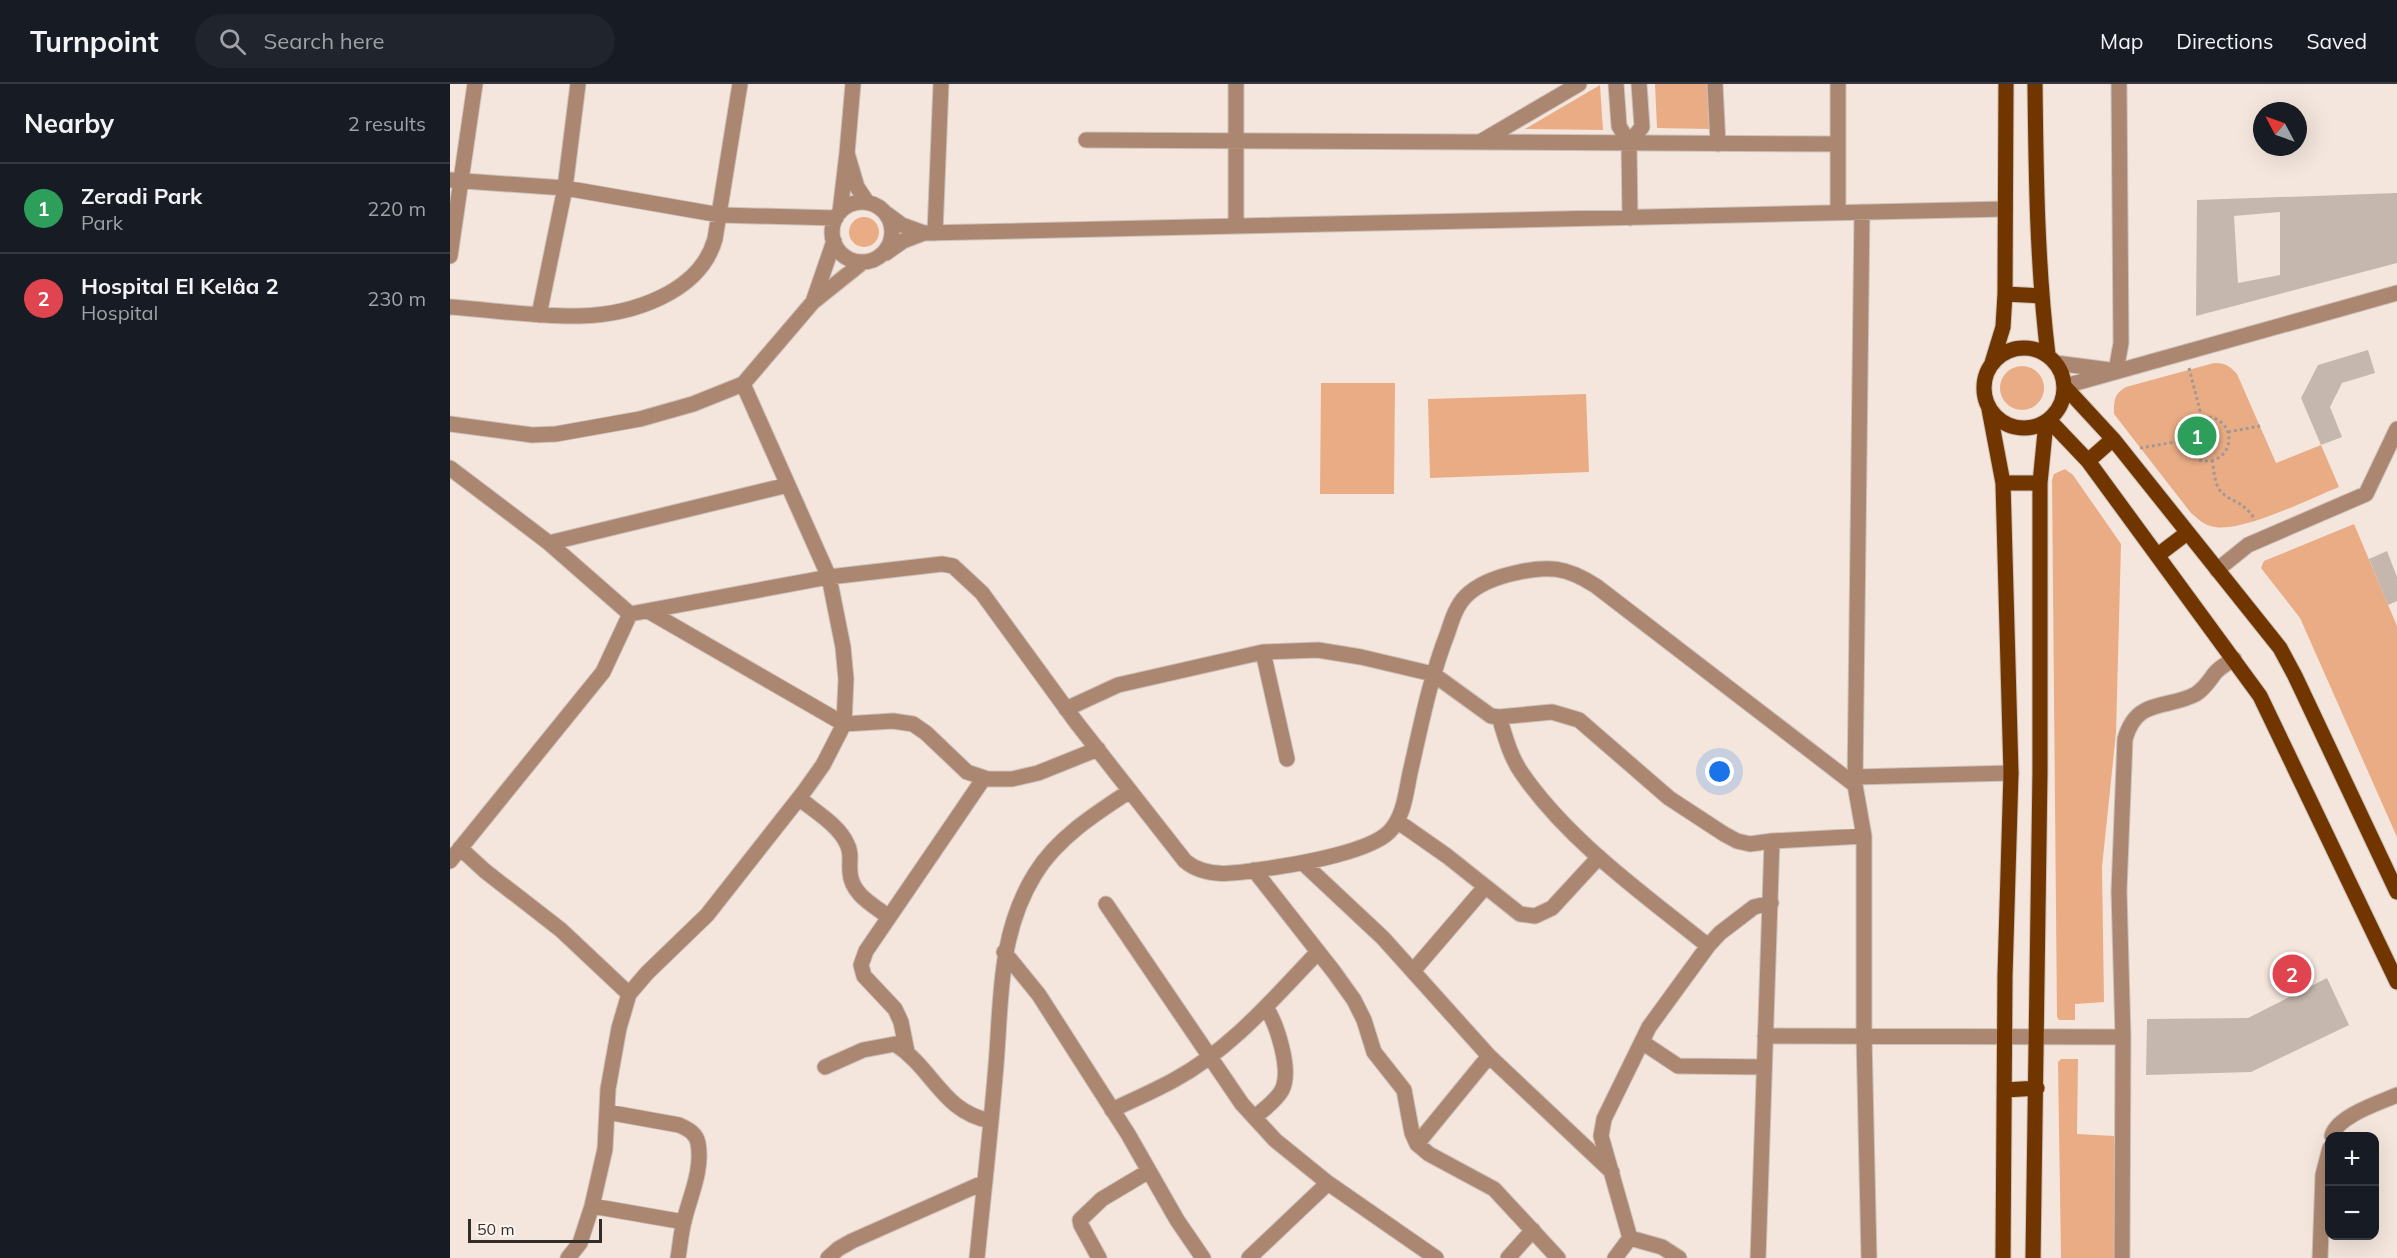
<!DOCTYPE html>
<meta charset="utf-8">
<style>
body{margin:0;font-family:Mulish,sans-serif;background:#20242c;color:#f1f3f6}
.controls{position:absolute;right:18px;bottom:18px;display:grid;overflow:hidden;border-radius:12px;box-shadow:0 6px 24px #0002}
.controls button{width:54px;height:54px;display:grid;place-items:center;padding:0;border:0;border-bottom:2px solid #363941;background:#171b24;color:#f1f3f6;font:30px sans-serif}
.compass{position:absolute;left:1803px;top:18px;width:54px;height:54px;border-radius:50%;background:#171b24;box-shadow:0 6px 24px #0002;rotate:311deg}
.scale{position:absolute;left:18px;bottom:15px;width:134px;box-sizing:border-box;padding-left:6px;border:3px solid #332d2a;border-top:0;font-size:16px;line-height:21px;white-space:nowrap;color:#332d2a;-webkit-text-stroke:4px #fdf4ef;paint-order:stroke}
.you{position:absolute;left:1270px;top:688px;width:21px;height:21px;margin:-15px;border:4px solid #fff;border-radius:50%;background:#1a73e8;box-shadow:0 0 0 9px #1a73e833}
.badge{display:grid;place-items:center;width:39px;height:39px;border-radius:50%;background:#0b8043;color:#fff;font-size:20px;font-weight:700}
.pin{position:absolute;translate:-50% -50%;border:3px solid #fff;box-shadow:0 2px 6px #0006}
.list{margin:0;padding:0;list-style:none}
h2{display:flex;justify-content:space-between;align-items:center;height:78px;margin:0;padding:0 24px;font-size:26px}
h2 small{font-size:20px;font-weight:400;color:#9ea1a6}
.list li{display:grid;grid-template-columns:39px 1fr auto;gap:18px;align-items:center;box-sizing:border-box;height:90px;padding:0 24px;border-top:2px solid #363941}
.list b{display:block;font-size:22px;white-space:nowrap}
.list p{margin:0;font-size:20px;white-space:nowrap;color:#9ea1a6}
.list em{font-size:20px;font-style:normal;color:#9ea1a6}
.icon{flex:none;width:33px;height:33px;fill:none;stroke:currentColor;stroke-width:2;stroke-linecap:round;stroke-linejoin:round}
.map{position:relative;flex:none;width:1947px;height:1174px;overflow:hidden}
header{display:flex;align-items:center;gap:36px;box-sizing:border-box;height:84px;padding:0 30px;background:#171b24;border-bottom:2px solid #363941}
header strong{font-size:28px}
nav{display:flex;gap:33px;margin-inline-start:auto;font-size:21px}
.search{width:420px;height:54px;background:#20242c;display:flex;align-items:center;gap:15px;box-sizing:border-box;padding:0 21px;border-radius:33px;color:#9ea1a6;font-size:22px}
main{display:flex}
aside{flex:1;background:#171b24}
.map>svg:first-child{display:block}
.green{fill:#e9ac85}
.building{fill:#c5b7ae;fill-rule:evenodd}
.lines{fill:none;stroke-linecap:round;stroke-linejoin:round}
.minor-casing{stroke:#cdc1b9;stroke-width:17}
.major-casing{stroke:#cdc1b9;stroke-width:17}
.path{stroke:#a39892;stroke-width:3;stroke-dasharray:3 3;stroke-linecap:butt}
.minor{stroke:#ab8771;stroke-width:15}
.major{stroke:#713500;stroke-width:15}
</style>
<header>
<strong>Turnpoint</strong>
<div class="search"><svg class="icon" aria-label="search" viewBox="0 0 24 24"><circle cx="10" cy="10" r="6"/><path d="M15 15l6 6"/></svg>Search here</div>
<nav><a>Map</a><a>Directions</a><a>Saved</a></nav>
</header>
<main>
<aside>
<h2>Nearby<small>2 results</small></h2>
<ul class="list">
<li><span class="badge" style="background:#2e9e5b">1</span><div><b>Zeradi Park</b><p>Park</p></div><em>220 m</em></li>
<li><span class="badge" style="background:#e0444e">2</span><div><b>Hospital El Kelâa 2</b><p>Hospital</p></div><em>230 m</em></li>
</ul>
</aside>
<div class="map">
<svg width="1947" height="1174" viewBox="0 0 1947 1174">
<rect width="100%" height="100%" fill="#f4e6dd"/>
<path class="green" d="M1205,0h54l1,45 -53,-1z
M1150,1l3,45 -78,-1z
M399 148a15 15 0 1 1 30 0a15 15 0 1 1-30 0Z
M1764,279c11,0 16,3 23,11l39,89 45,-18 18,42c-30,12 -95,45 -124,40 -10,-1 -17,-8 -24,-14l-77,-99c0,-14 0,-20 12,-27z
M1550 304a22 22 0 1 1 44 0a22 22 0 1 1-44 0Z
M871,299h74l-1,111h-74z
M1136,310l3,78 -159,6 -2,-79z
M1615,385l8,6 48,69 -5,189 -14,134 2,135 -29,2v16h-16l-2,-3 -5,-537 2,-6z
M1904,440l43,102v211l-97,-219 -39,-50 3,-7z
M1611,975h17l-1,75 37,2v122h-53l-3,-196z"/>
<path class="building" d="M1947,109v70l-201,53 1,-116zM1830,128v63l-42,8 -4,-67z
M1918,266l7,23 -33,10 -12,24 12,30 -21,8 -20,-47 17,-33z
M1937,467l10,26v24l-9,4 -19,-46z
M1877,894l22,47 -98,47 -105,3 1,-56 101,-1z"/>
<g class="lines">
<g class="minor-casing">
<path id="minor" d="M1166,0l3,42 10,17 1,75
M1265,0l3,60
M1388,0v129
M636,56l752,4
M1030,58l99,-58
M1179,59l13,-16 -3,-43
M397,69l6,-69
M0,96l115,8 155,27 116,3
M382 148a30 30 0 1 1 60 0a30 30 0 1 1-60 0Z
M390,128l7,-59 10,34 10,15
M1412,128l-7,573 9,51v200l5,222
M786,142v-142
M474,149l1081,-24
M485,149l6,-149
M436,169l17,-12 21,-8 -22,-8 -15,-11
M0,172l25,-172
M363,218l21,-61
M0,223c43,3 86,10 129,9 52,-1 121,-23 136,-77l25,-155
M89,231l26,-127 13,-104
M1606,279l54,7
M1666,287l5,-28 -2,-259
M1615,302l332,-93
M0,340l82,11 24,-1 84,-15 53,-15 50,-20 70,-82 50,-40
M0,384l99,75 81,71 -27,58 -153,189
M99,459l239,-58
M1767,486l31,-25 118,-51 31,-65
M198,527l196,113 49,-3 20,3 13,9 41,39 21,7h24l26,-6 60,-24
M180,530l199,-37 113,-13 11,2 29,27 94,129 109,139c25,21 63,10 92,6 27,-4 93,-16 112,-35 15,-15 17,-40 21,-59 11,-48 20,-95 38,-141 4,-12 8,-26 18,-36 13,-13 31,-19 49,-23 33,-8 52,-6 81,13l259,199
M813,568l24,107
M616,625l52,-24 145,-33 55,-2 43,7 72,17 58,42 8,1 53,-5 27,8 90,78 55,36 13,7 13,3 22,-3
M1049,633c6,19 11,39 22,55 47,69 123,122 187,174
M1405,693l156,-4
M349,714c15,13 40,27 48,46 5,9 2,18 3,28 1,22 23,33 39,45
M947,737l50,35 73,58 15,2 17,-8 47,-51
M10,764l25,23 76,59 68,64
M853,779l80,75 106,118 123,116
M804,786l80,102 20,28 10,20 10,32 30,38 8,43 5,11 12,10 65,35 64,69
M656,820l136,200 33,36 53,43 108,75
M554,868l35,43 89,139 49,86 26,38
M963,887l72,-84
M1315,952l358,1
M1192,958l36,24 86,1
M457,968l-6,-30 -6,-13 -31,-33 -3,-11 5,-14 118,-173
M375,983l38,-17 32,-6c39,25 47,68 96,77
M662,1026c21,-10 42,-19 62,-30 57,-31 100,-82 144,-128
M157,1028l72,13c9,4 17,8 19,18 5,27 -8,53 -14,78 -3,12 -4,25 -6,37
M805,1033c9,-8 21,-16 27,-27 10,-20 -5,-65 -16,-83
M1882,1052c5,-20 47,-33 65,-41
M967,1060l72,-88
M142,1122l92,16
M1180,1154l-29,-102 3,-17 45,-92 59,-81 12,-13 34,-26 17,-4
M118,1174l12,-15 12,-37 13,-57 3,-60 11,-61 10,-34 18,-21 60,-58 96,-122 20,-28 21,-41 2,-45 -3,-32 -14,-70 -86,-193
M378,1174l10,-9 14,-8 133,-59
M527,1174c6,-60 13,-121 18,-181 7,-71 1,-140 40,-203 22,-36 61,-61 95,-83
M649,1174l-18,-33 -1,-5 22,-21 47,-28
M799,1174l79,-75
M1058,1174l25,-28
M1165,1174l15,-20 32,9 17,11
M1308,1174l14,-417 92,-5
M1672,1174l1,-221 -4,-146 6,-152c12,-42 41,-29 71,-45 9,-6 13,-13 19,-21 5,-6 13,-10 19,-14
M1870,1174l3,-83 7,-27"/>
</g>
<g class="major-casing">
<path id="major" d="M1585,0c1,91 2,181 13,271
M1555,210l36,2
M1534 304a40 40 0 1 1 80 0a40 40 0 1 1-80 0Z
M1542,279l11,-36 2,-33 1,-210
M1615,303l48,52 167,209 15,28 102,216
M1539,325l14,74 8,290 -6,202 -2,283
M1599,336l39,41 172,235 137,286
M1638,377l25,-22
M1553,399h37
M1708,471l29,-22
M1555,1006l32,-2
M1583,1174l7,-486v-289l6,-61"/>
</g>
<path class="path" d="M1739,284l13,50
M1735 355a22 22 0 1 1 44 0a22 22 0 1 1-44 0Z
M1778,348l32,-6
M1690,364l46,-8
M1762,376c2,9 2,21 7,29 10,14 24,10 36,31"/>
<use href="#minor" class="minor"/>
<use href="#major" class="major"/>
</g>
</svg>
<div class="controls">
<button>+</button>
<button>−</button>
</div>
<svg class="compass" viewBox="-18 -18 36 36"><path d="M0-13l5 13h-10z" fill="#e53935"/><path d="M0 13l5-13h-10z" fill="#9ea1a6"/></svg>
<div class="scale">50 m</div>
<div class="you"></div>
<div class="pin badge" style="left:1747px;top:352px;background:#2e9e5b">1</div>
<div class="pin badge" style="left:1842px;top:890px;background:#e0444e">2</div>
</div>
</main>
